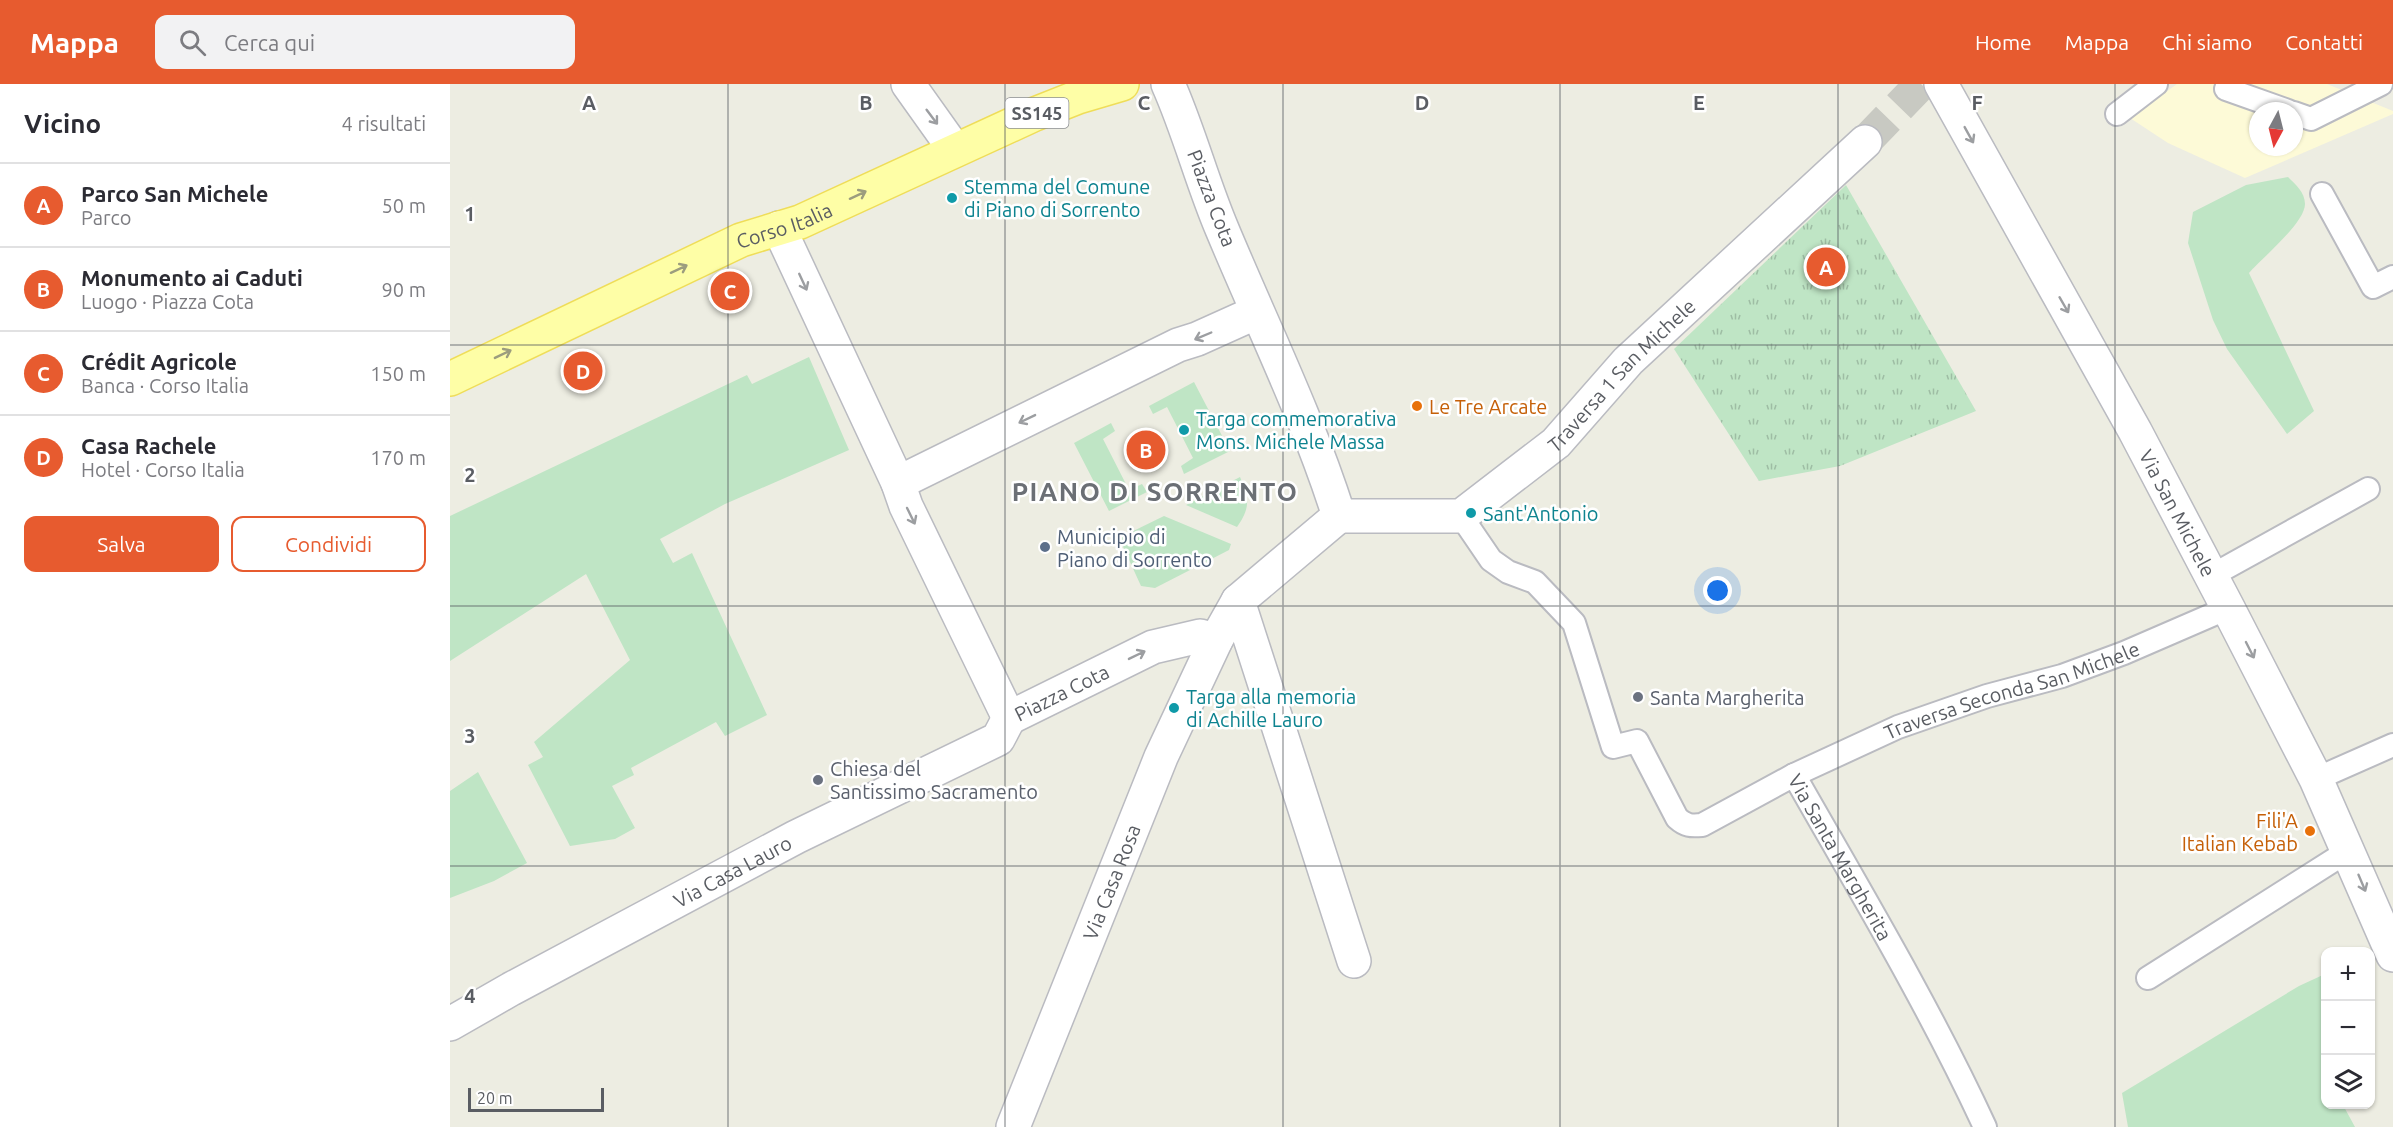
<!DOCTYPE html>
<html lang="it">
<meta charset="utf-8">
<style>
body{margin:0;font-family:Ubuntu,sans-serif;background:#f2f2f3;color:#2b2b33}
.controls{position:absolute;right:18px;bottom:18px;display:grid;overflow:hidden;border-radius:12px;box-shadow:0 2px 4px #0004}
.controls button{width:54px;height:54px;display:grid;place-items:center;padding:0;border:0;border-bottom:2px solid #e1e1e2;background:#fff;color:#2b2b33;font:30px sans-serif}
.compass{position:absolute;left:1799px;top:18px;width:54px;height:54px;border-radius:50%;background:#fff;box-shadow:0 2px 4px #0004;rotate:187deg}
.scale{position:absolute;left:18px;bottom:15px;width:136px;box-sizing:border-box;padding-left:6px;border:3px solid #5a5d63;border-top:0;font-size:16px;line-height:21px;white-space:nowrap;color:#5a5d63;-webkit-text-stroke:4px #fff;paint-order:stroke}
.you{position:absolute;left:1268px;top:507px;width:21px;height:21px;margin:-15px;border:4px solid #fff;border-radius:50%;background:#1a73e8;box-shadow:0 0 0 9px #1a73e833}
.badge{display:grid;place-items:center;width:39px;height:39px;border-radius:50%;background:#e75b2f;color:#fff;font-size:20px;font-weight:700}
.pin{position:absolute;translate:-50% -50%;border:3px solid #fff;box-shadow:0 2px 6px #0006}
.list{margin:0;padding:0;list-style:none}
h2{display:flex;justify-content:space-between;align-items:center;height:78px;margin:0;padding:0 24px;font-size:26px}
h2 small{font-size:20px;font-weight:400;color:#7c7c81}
.list li{display:grid;grid-template-columns:39px 1fr auto;gap:18px;align-items:center;box-sizing:border-box;height:84px;padding:0 24px;border-top:2px solid #e1e1e2}
.list b{display:block;font-size:22px;white-space:nowrap}
.list p{margin:0;font-size:20px;white-space:nowrap;color:#7c7c81}
.list em{font-size:20px;font-style:normal;color:#7c7c81}
.actions{display:flex;gap:12px;padding:18px 24px}
.actions a{flex:1;padding:14px 0;border:2px solid #e75b2f;border-radius:12px;text-align:center;font-size:21px;color:#e75b2f}
.actions .main{background:#e75b2f;color:#fff}
.icon{flex:none;width:33px;height:33px;fill:none;stroke:currentColor;stroke-width:2;stroke-linecap:round;stroke-linejoin:round}
.map{position:relative;flex:none;width:1943px;height:1043px;overflow:hidden}
header{display:flex;align-items:center;gap:36px;box-sizing:border-box;height:84px;padding:0 30px;background:#e75b2f;color:#fff}
header strong{font-size:28px}
nav{display:flex;gap:33px;margin-inline-start:auto;font-size:21px}
.search{width:420px;height:54px;background:#f2f2f3;display:flex;align-items:center;gap:15px;box-sizing:border-box;padding:0 21px;border-radius:12px;color:#7c7c81;font-size:22px}
main{display:flex}
aside{flex:1;background:#fff}
.map>svg:first-child{display:block}
.commercial{fill:#fdfad7;fill-rule:evenodd}
.grass{fill:url(#grass-tufts)}
.garden{fill:#bfe5c5}
.lines{fill:none;stroke-linecap:round;stroke-linejoin:round}
.minor-tunnel{stroke:#c8c9c2;stroke-width:33;stroke-dasharray:33 16;stroke-linecap:butt}
.service-casing{stroke:#babbc1;stroke-width:26}
.pedestrian-casing{stroke:#babbc1;stroke-width:36}
.minor-casing{stroke:#babbc1;stroke-width:36}
.primary-casing{stroke:#efdd59;stroke-width:36}
.path{stroke:#98c5ac;stroke-width:4;stroke-dasharray:6 3;stroke-linecap:butt}
.service{stroke:#fff;stroke-width:22}
.pedestrian{stroke:#fff;stroke-width:33}
.minor{stroke:#fff;stroke-width:33}
.primary{stroke:#fefea6;stroke-width:33}
.oneway{stroke:#9c9ea1}
.oneway2{stroke:#9c9d7e}
.grid{fill:none;stroke:#5a5d63;stroke-width:1.5;stroke-opacity:0.55}
.culture-dot{fill:#0f9aa8;stroke:#fff;stroke-width:2}
.food-dot{fill:#e8710a;stroke:#fff;stroke-width:2}
.service-dot{fill:#5c6f8a;stroke:#fff;stroke-width:2}
.worship-dot{fill:#6b7280;stroke:#fff;stroke-width:2}
.labels{text-anchor:middle;dominant-baseline:central;stroke-width:5;stroke-linejoin:round;paint-order:stroke}
.shield{fill:#fff;stroke:#8c8e92;stroke-width:1.5}
.shield-label{font-size:18px;font-weight:bold;fill:#5a5d63}
.culture-label{font-size:20px;fill:#0d838f;stroke:#fff;text-anchor:start}
.street-label{font-size:20px;fill:#5a5d63;stroke:#fff}
.food-label{font-size:20px;fill:#c56008;stroke:#fff;text-anchor:start}
.service-label{font-size:20px;fill:#4e5e75;stroke:#fff;text-anchor:start}
.worship-label{font-size:20px;fill:#5b616d;stroke:#fff;text-anchor:start}
.district-label{font-size:26px;font-weight:bold;letter-spacing:1.5px;fill:#6b6f75;stroke:#fff}
.grid-label{font-size:20px;text-anchor:middle;font-weight:bold;fill:#5a5d63;stroke:#fff;stroke-width:5;stroke-linejoin:round;paint-order:stroke}
</style>
<header>
<strong>Mappa</strong>
<div class="search"><svg class="icon" aria-label="search" viewBox="0 0 24 24"><circle cx="10" cy="10" r="6"/><path d="M15 15l6 6"/></svg>Cerca qui</div>
<nav><a>Home</a><a>Mappa</a><a>Chi siamo</a><a>Contatti</a></nav>
</header>
<main>
<aside>
<h2>Vicino<small>4 risultati</small></h2>
<ul class="list">
<li><span class="badge">A</span><div><b>Parco San Michele</b><p>Parco</p></div><em>50 m</em></li>
<li><span class="badge">B</span><div><b>Monumento ai Caduti</b><p>Luogo · Piazza Cota</p></div><em>90 m</em></li>
<li><span class="badge">C</span><div><b>Crédit Agricole</b><p>Banca · Corso Italia</p></div><em>150 m</em></li>
<li><span class="badge">D</span><div><b>Casa Rachele</b><p>Hotel · Corso Italia</p></div><em>170 m</em></li>
</ul>
<div class="actions"><a class="main">Salva</a><a>Condividi</a></div>
</aside>
<div class="map">
<svg width="1943" height="1043" viewBox="0 0 1943 1043">
<defs>
<pattern id="grass-tufts" width="24" height="20" patternUnits="userSpaceOnUse" patternTransform="scale(1.5)"><rect width="24" height="20" fill="#bfe5c5"/><path d="M3 7l-1-3M5 7V3M7 7l1-3M15 17l-1-3M17 17v-4M19 17l1-3" fill="none" stroke="#9ebda4"/></pattern>
</defs>
<rect width="100%" height="100%" fill="#edede2"/>
<path class="commercial" d="M1727,0h150l66,27v3l-148,64 -77,-35 -38,-25zM1808,27h36v36h-36z"/>
<path class="grass" d="M1396,101l130,226 -136,55 -81,15 -85,-132z"/>
<path class="garden" d="M1838,93c7,7 17,15 17,27 0,19 -43,54 -56,69l65,138 -27,23 -60,-85 -14,-29 -25,-77 5,-31 53,-27z
M359,273l40,93 -124,54 -65,35 13,24 19,-10 75,162 -42,21 -9,-14 -85,46 3,7 -22,11 23,42 -20,11 -45,7 -42,-81 15,-8 -9,-15 96,-82 -44,-86 -136,87v-145l297,-141 5,9z
M744,298l36,69 -46,23 -3,-8 12,-8 -26,-51 -14,7 -4,-8z
M661,339l4,8 -12,8 26,51 13,-6 5,8 -38,19 -35,-68z
M790,393c9,21 11,30 -3,50l-51,-22z
M714,432l67,28 -2,6 -74,38 -14,-2 -22,-48z
M28,688l49,91 -33,18 -44,17v-107z
M1875,890l1,87 -5,3 4,8 1,32 17,1 12,22h-227l-6,-34 177,-107z"/>
<g class="lines">
<path class="minor-tunnel" d="M1415,58l56,-58"/>
<g class="service-casing">
<g id="service">
<path d="M1778,0l-2,5 62,22"/>
<path d="M1844,29l17,6 70,-35"/>
<path d="M1667,30l39,-30"/>
<path d="M1872,110l51,93 20,-10"/>
<path id="s1" d="M1011,432l30,44 17,12 27,10 39,41 39,124 24,-6 40,77c9,8 14,8 25,7l92,-50c66,116 135,231 191,352"/>
<path d="M1761,492l157,-87"/>
<path id="s2" d="M1344,691l104,-48 89,-31 75,-20 62,-23 104,-45"/>
<path d="M1866,695l77,-34"/>
<path d="M1698,894l200,-127"/>
</g>
</g>
<g class="pedestrian-casing">
<g id="pedestrian">
<path id="s3" d="M889,432h122l95,-73 72,-82 237,-219"/>
<path id="s4" d="M0,940l61,-35 285,-152 202,-98 11,-21"/>
</g>
</g>
<g class="minor-casing">
<g id="minor">
<path d="M458,0l47,66"/>
<path id="s5" d="M1491,0l194,347 93,177 88,171 77,176"/>
<path id="s6" d="M329,144l119,255 8,23 103,212 144,-71 47,-11 16,4"/>
<path d="M448,399l280,-138 19,-6 60,-27"/>
<path d="M788,517l116,360"/>
<path id="s7" d="M563,1043l148,-370 55,-117 22,-39 101,-85c-31,-98 -77,-191 -117,-287 -20,-47 -33,-98 -54,-145"/>
</g>
</g>
<g class="primary-casing">
<g id="primary">
<path id="s8" d="M0,295l291,-139 59,-18 235,-108 43,-17 44,-13"/>
</g>
</g>
<path class="path" d="M629,459l7,-3"/>
<use href="#service" class="service"/>
<use href="#pedestrian" class="pedestrian"/>
<use href="#minor" class="minor"/>
<use href="#primary" class="primary"/>
</g>
<defs><path id="oneway-shaft" d="M-6 0H5M1.5-3L5.5 0L1.5 3" fill="none" stroke-width="1.6" stroke-linecap="round" stroke-linejoin="round" transform="scale(1.5)"/></defs>
<g class="oneway">
<use href="#oneway-shaft" transform="translate(482 33) rotate(53)"/>
<use href="#oneway-shaft" transform="translate(1519 51) rotate(61)"/>
<use href="#oneway-shaft" transform="translate(353 198) rotate(65)"/>
<use href="#oneway-shaft" transform="translate(1614 221) rotate(60)"/>
<use href="#oneway-shaft" transform="translate(753 252) rotate(157)"/>
<use href="#oneway-shaft" transform="translate(577 335) rotate(154)"/>
<use href="#oneway-shaft" transform="translate(461 432) rotate(64)"/>
<use href="#oneway-shaft" transform="translate(1800 566) rotate(63)"/>
<use href="#oneway-shaft" transform="translate(687 571) rotate(-26)"/>
<use href="#oneway-shaft" transform="translate(1912 799) rotate(67)"/>
</g>
<g class="oneway2">
<use href="#oneway-shaft" transform="translate(408 111) rotate(-25)"/>
<use href="#oneway-shaft" transform="translate(229 185) rotate(-25)"/>
<use href="#oneway-shaft" transform="translate(53 270) rotate(-26)"/>
</g>
<path class="grid" d="M278,0v1043M555,0v1043M833,0v1043M1110,0v1043M1388,0v1043M1665,0v1043M0,261h1943M0,522h1943M0,782h1943"/>
<g class="culture-dot">
<circle cx="502" cy="114" r="6"/>
<circle cx="734" cy="346" r="6"/>
<circle cx="1021" cy="429" r="6"/>
<circle cx="724" cy="624" r="6"/>
</g>
<g class="food-dot">
<circle cx="967" cy="322" r="6"/>
<circle cx="1860" cy="747" r="6"/>
</g>
<circle class="service-dot" cx="595" cy="463" r="6"/>
<g class="worship-dot">
<circle cx="1188" cy="613" r="6"/>
<circle cx="368" cy="696" r="6"/>
</g>
<g class="labels">
<rect class="shield" x="555.5" y="14" width="63" height="30" rx="4.5"/>
<g class="shield-label">
<text x="587" y="29">SS145</text>
</g>
<g class="culture-label">
<text x="514" y="102">Stemma del Comune<tspan x="514" dy="23">di Piano di Sorrento</tspan></text>
<text x="746" y="334">Targa commemorativa<tspan x="746" dy="23">Mons. Michele Massa</tspan></text>
<text x="1033" y="429">Sant'Antonio</text>
<text x="736" y="612">Targa alla memoria<tspan x="736" dy="23">di Achille Lauro</tspan></text>
</g>
<g class="street-label">
<text transform="translate(762 114) rotate(69)">Piazza Cota</text>
<text stroke="none"><textPath href="#s8" startOffset="368">Corso Italia</textPath></text>
<text stroke="none"><textPath href="#s3" startOffset="336">Traversa 1 San Michele</textPath></text>
<text stroke="none"><textPath href="#s5" startOffset="490">Via San Michele</textPath></text>
<text stroke="none"><textPath href="#s6" startOffset="600">Piazza Cota</textPath></text>
<text stroke="none"><textPath href="#s2" startOffset="234">Traversa Seconda San Michele</textPath></text>
<text stroke="none"><textPath href="#s1" startOffset="627">Via Santa Margherita</textPath></text>
<text stroke="none"><textPath href="#s4" startOffset="321">Via Casa Lauro</textPath></text>
<text stroke="none"><textPath href="#s7" startOffset="264">Via Casa Rosa</textPath></text>
</g>
<g class="food-label">
<text x="979" y="322">Le Tre Arcate</text>
<text x="1848" y="736" text-anchor="end">Fili'A<tspan x="1848" dy="23">Italian Kebab</tspan></text>
</g>
<g class="service-label">
<text x="607" y="452">Municipio di<tspan x="607" dy="23">Piano di Sorrento</tspan></text>
</g>
<g class="worship-label">
<text x="1200" y="613">Santa Margherita</text>
<text x="380" y="684">Chiesa del<tspan x="380" dy="23">Santissimo Sacramento</tspan></text>
</g>
<g class="district-label">
<text x="705" y="407">PIANO DI SORRENTO</text>
</g>
</g>
<g class="grid-label">
<text x="139" y="26">A</text>
<text x="416" y="26">B</text>
<text x="694" y="26">C</text>
<text x="972" y="26">D</text>
<text x="1249" y="26">E</text>
<text x="1527" y="26">F</text>
<text x="20" y="137">1</text>
<text x="20" y="398">2</text>
<text x="20" y="659">3</text>
<text x="20" y="919">4</text>
</g>
</svg>
<div class="controls">
<button>+</button>
<button>−</button>
<button><svg class="icon" aria-label="layers" viewBox="0 0 24 24"><path d="M12 4l9 5-9 5-9-5zM3 14l9 5 9-5"/></svg></button>
</div>
<svg class="compass" viewBox="-18 -18 36 36"><path d="M0-13l5 13h-10z" fill="#e53935"/><path d="M0 13l5-13h-10z" fill="#7c7c81"/></svg>
<div class="scale">20 m</div>
<div class="you"></div>
<div class="pin badge" style="left:1376px;top:183px">A</div>
<div class="pin badge" style="left:696px;top:366px">B</div>
<div class="pin badge" style="left:280px;top:207px">C</div>
<div class="pin badge" style="left:133px;top:287px">D</div>
</div>
</main>
